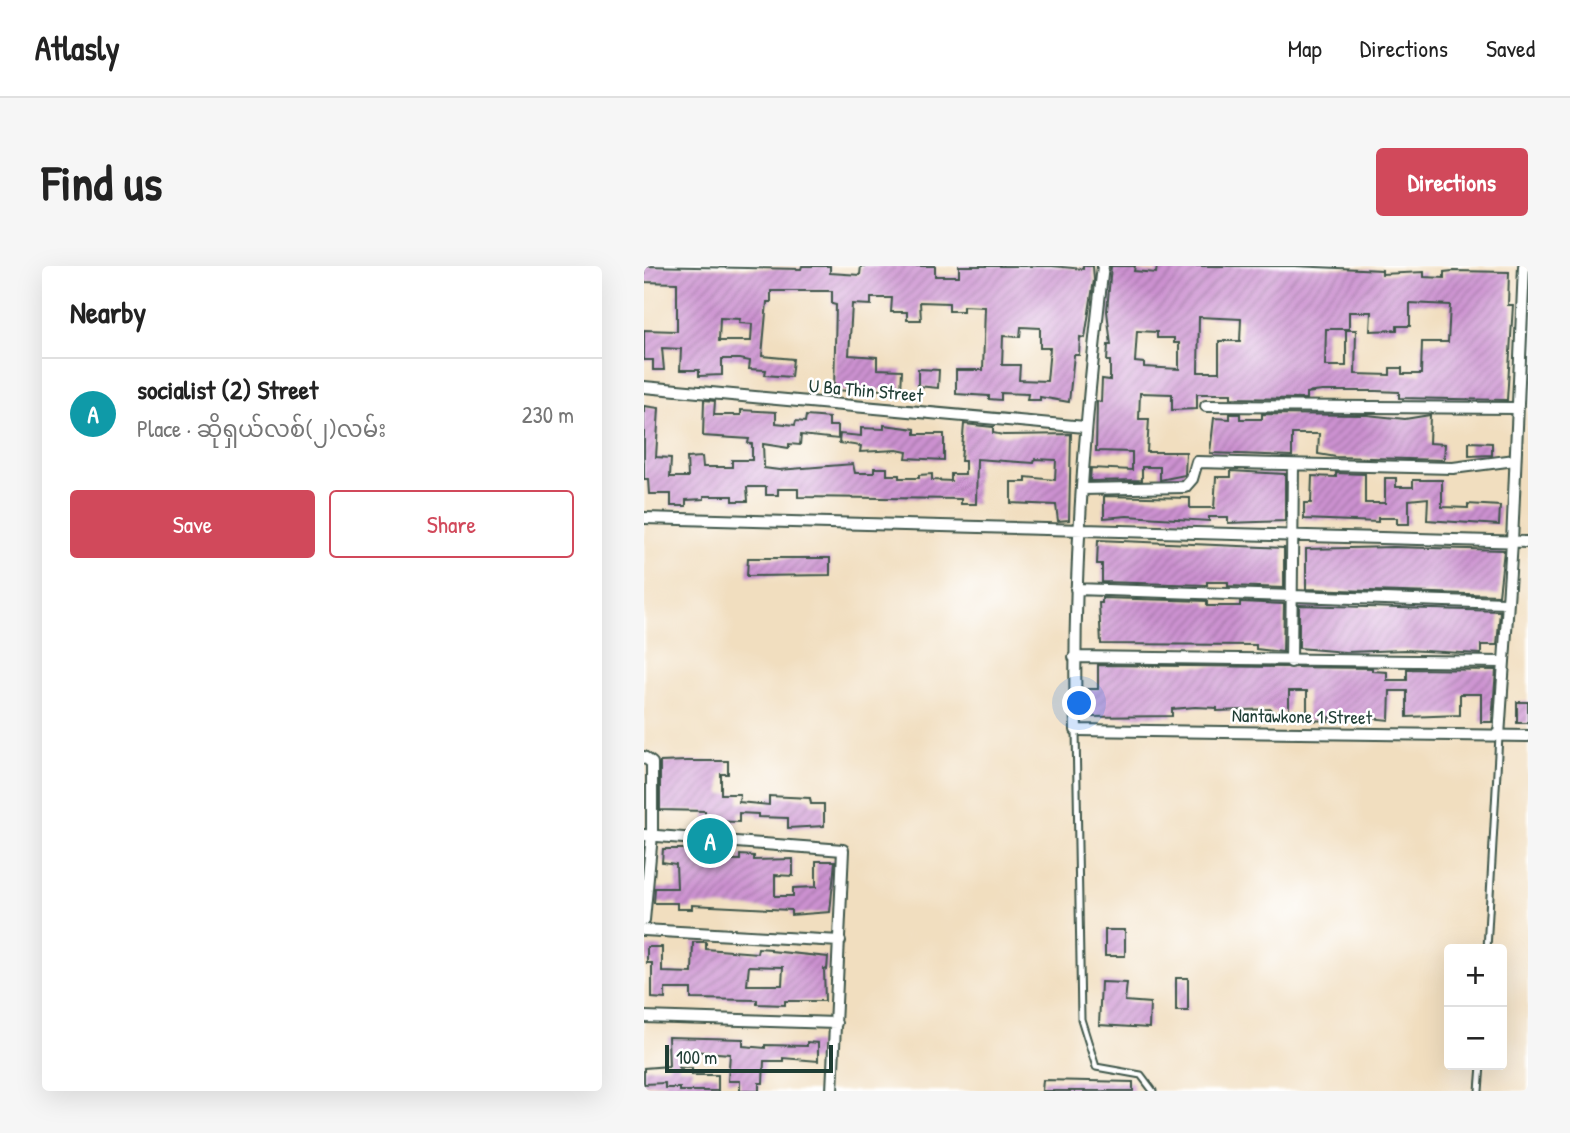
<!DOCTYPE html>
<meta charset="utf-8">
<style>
body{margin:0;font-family:"Patrick Hand","Noto Sans Myanmar",sans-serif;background:#f6f6f6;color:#222}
.controls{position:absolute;right:21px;bottom:21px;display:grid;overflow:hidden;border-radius:7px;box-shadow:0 7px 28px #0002}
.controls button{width:63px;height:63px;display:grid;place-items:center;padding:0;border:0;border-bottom:2px solid #e0e0e0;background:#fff;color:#222;font:35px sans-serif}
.scale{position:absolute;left:21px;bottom:18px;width:168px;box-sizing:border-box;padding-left:7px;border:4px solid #1f3d34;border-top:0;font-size:19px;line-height:24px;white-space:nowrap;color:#1f3d34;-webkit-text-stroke:5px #fff;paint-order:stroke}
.you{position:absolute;left:436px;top:438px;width:24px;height:24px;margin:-18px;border:5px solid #fff;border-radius:50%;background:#1a73e8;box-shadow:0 0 0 10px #1a73e833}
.badge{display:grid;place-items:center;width:46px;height:46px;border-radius:50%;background:#d1495b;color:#fff;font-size:23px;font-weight:700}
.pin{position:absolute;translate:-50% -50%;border:4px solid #fff;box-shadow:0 2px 7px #0006}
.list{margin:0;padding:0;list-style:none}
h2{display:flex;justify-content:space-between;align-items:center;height:91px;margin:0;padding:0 28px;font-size:30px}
h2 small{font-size:23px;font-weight:400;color:#767676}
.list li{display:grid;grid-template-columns:46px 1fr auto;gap:21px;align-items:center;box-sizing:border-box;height:112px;padding:0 28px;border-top:2px solid #e0e0e0}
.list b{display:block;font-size:26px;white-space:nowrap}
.list p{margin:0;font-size:23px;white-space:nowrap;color:#767676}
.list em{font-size:23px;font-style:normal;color:#767676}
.actions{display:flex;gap:14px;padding:21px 28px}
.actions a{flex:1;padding:16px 0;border:2px solid #d1495b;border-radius:7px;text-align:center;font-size:24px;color:#d1495b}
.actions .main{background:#d1495b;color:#fff}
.map{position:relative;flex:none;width:884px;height:825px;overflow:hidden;border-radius:7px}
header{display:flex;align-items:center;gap:42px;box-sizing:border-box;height:98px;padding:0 35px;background:#fff;border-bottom:2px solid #e0e0e0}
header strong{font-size:33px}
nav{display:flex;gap:38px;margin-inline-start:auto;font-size:24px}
.intro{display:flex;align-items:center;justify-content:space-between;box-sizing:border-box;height:168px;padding:0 42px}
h1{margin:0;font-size:49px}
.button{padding:18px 32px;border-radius:7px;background:#d1495b;color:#fff;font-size:24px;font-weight:700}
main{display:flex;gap:42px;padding:0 42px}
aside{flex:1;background:#fff;border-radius:7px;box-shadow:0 7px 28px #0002}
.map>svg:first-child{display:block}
.building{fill:url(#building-hatch);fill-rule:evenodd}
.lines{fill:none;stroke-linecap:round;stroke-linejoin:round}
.lane-casing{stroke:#3e5549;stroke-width:9}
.street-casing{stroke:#3e5549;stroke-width:14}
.lane{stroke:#fff;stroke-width:5}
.street{stroke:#fff;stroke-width:10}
.labels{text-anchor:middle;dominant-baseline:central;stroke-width:5;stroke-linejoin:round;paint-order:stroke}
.street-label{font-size:19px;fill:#1f3d34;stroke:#fff}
</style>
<header>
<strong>Atlasly</strong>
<nav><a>Map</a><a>Directions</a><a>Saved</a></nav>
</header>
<div class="intro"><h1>Find us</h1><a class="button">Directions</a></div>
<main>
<aside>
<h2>Nearby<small></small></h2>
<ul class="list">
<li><span class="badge" style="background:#0f9aa8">A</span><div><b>socialist (2) Street</b><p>Place · ဆိုရှယ်လစ်(၂)လမ်း</p></div><em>230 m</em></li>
</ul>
<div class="actions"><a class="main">Save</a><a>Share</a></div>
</aside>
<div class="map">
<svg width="884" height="825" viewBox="0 0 884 825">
<defs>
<pattern id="building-hatch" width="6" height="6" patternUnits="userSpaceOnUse" patternTransform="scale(1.75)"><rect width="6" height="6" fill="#cc91d0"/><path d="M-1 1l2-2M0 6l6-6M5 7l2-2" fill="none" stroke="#a578aa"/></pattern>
</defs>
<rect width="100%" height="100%" fill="#fff"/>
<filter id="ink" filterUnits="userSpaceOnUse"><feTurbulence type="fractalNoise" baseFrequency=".0143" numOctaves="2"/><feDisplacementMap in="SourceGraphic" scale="14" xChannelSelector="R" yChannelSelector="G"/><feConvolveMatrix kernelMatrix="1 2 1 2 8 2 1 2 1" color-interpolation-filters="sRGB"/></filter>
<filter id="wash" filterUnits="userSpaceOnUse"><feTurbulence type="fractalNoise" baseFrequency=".00686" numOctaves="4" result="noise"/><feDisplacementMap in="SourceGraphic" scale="28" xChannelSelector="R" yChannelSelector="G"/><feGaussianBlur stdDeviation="1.57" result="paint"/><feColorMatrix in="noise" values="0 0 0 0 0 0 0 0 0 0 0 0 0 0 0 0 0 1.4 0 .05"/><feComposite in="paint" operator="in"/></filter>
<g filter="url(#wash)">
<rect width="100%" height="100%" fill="#f1debf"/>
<g id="blocks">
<path class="building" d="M0,0l157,3 1,-3h28v7l30,2 1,-9h74v10h24v-10h93l31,3v-3h10l1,14 -9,58 -5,-1 -1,18h-5l-5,47 -29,-5v3h-13l1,-6 -27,-1v7l-12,-1v-3l-33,-2v-24h27l2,-63 -22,-1v5h-14v-8l-29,-1 1,18h-14v-8h-16l1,-14h-21v7l-19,-1 -3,51 28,2v12l25,1 -1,22 -50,-5 -1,4 -16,-1 2,-85 -4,-1v-13h-61v11h-4l-5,54 31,3 -2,18 -26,-2 1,-5 -17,-1 1,-8 -10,-2h-18v16l-23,1v-6h-19l1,-21 -19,-1 2,22h-11v-10h-9v-30l33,1v-48l-33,-1zM76,52l20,1 -1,4 13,1 -1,17h-32zM377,61l19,1v20h10l-3,33 -28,-1 1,-15h-18l1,-29 17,1z
M467,0h24l-1,5 22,2 1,-7h137l88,4v4l42,-2v5l20,1v-6l9,-1 56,1 -1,33h5l-6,95 -108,-2v-6l-23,-1h-54l-16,2v6l-75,-1v-4h-34v15l-25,1v-16l-32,-1 -1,26h10l-2,33h39l-1,23 -25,5v-13h-18v13l-52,1 1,-13 41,2v-18l-36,-1 1,-50 4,1 1,-23 8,1v-19h-3l1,-16h3l-4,-34zM766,37l40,2 -2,37h-26l-1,32h-19v-6h-12v7l-35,-1 1,-44h-10v36h-21l1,-37h23v-17h22l-1,19 27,-1v-4h13zM555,51l42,2 -1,22h-21v31h-21zM493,65l20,1v6h17v5h5v26l-35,-2v-4l-9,-1z
M274,103l21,1 -1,18 -20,-2z
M60,134l11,1 -1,14h27v-5l35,2v11l19,2 1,-4 9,1 1,-6 13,1 10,1v8h9v13l-37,-4 -1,10 -11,-1v4l-26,-4 1,24 15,2 74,-6 2,9h19v-5h13v7h12v3h20v-3l13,-1v6l19,1v-7h14v-13h-4l3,-37 29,3v6l10,2 68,-1 -2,86 -11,1 -2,-16 -45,-2v-21h15v-5l29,3 1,-20 -21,-1 -1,4 -57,-4 -1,45h-15v-5l-163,-2v-8h-20v6h-12v-8h-19l1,14h-15v-5h-29v3l-18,1v6h-15v-12h-22l-1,-15h-4v-73l15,2 -3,49 15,1 -1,19h18l-1,-19 15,-1 1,10h29v-7h20v-16l-4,-1 1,-4 -46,-3z
M586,148h10v5h22v-5l105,1 38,4 25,-4 -1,28 16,1 -1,16 -108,-3 -18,-3 1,-20h-27v22l-82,-3 4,-35 16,1z
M240,159l31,4v5h29v26l-38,-2 1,-6 -10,-2 -37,2 1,-6 -22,-3 1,-9 21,2v-8l23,1z
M825,176l23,1v12l-23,1z
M587,205l54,3v47l-57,2v-6h-19v4l-82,-5 -23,2v-22l86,2v10h24l2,-31h15z
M692,207l29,1v29h20v-25h11v9h17v-7h29v27l26,1v-4l32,2 -1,19 -72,-5 1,-22 -19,2v24h-12v-6h-19v4l-74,-3v-16h7l1,-27 24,1z
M454,274l186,8v40l-56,-2v-4h-21v3l-105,-3v-18h-5z
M749,281l111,3 -5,45 -193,-6v-40z
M104,292h82v17l-83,1z
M458,332l105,3v5h33v-4l44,2 -1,48 -27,-3v-4l-155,-1 -2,-41h3z
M655,339l201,6 -3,34h-16v9l-76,-4 -60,2 -46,-4z
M454,399l274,3v3l15,1v8h20v-11l89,1 -4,52h-11v-28h-21v21l-53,2v-26h-17l-1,29 -39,-4 -21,1v4l-22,-1v-29h-18v21h-18v-3l-54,2v-3l-22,-1 -23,2v7l-85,1v-28h11z
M873,436h11v21h-11z
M43,495h41v13h-7v20h19l-1,8 30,3v-9l41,2 1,6h13v22l-36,2v-10l-30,-1v-3l-19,-1v9l-34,-1v-10l-45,-1v-48z
M19,583h32v10l45,1v-5l14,1v4l39,-1v17l-18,-1v21h18v-8l23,-1v-26h19l-5,51 -39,3v-5l-99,-5v4h-15v-6h-23l1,-15h22l-1,-24 -14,-2z
M461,664h20v26h-20z
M49,676h13v7l51,4 1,-5 13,1v2l57,6 -1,13 -3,-1 1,32h-40v4l-28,-1v-4l-66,-1v-10h-26v10l-13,-1v-35h-5v-16h15v25l30,1zM105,700l34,1 -1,18h-35z
M532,712h12v33h-12z
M457,716l26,1 -2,18 25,2 -1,25 -50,-3z
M24,771l75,2v7l22,2v-3l42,1v-4l11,1v18l-35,-3v3h-19l-1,22h-4v8h-19v-10h-12l2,-27 -52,-4 1,18h13v7h26v16h-38v-3h-15v-5l-21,1v-16l25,-2z
M399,814l90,2v9h-91z"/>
</g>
</g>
<g filter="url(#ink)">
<use href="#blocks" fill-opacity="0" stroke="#3e5549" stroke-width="2"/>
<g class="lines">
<g class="lane-casing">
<path id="lane" d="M432,464l5,289 15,48 45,8 12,16
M843,683l12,-213
M835,825l2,-26"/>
</g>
<g class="street-casing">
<path id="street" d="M459,0c-18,154 -31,308 -27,464l452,6
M0,121l441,40
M562,140l311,2
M438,223l103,-2 7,-8 5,-17 256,6 62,-8
M0,252l884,24
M432,323l430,14
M430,391l429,5
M647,396l2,-197
M855,470l13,-194 12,-276
M0,491l8,6v72l-8,85
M0,569l199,15 -11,241
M0,664l196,11
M0,751l192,6"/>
</g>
<use href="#lane" class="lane"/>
<use href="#street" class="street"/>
</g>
</g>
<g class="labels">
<g class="street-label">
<text transform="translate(222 124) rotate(5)">U Ba Thin Street</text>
<text transform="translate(658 450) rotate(1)">Nantawkone 1 Street</text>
</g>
</g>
</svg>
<div class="controls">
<button>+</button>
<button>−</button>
</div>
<div class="scale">100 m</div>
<div class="you"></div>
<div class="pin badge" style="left:66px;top:575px;background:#0f9aa8">A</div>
</div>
</main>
